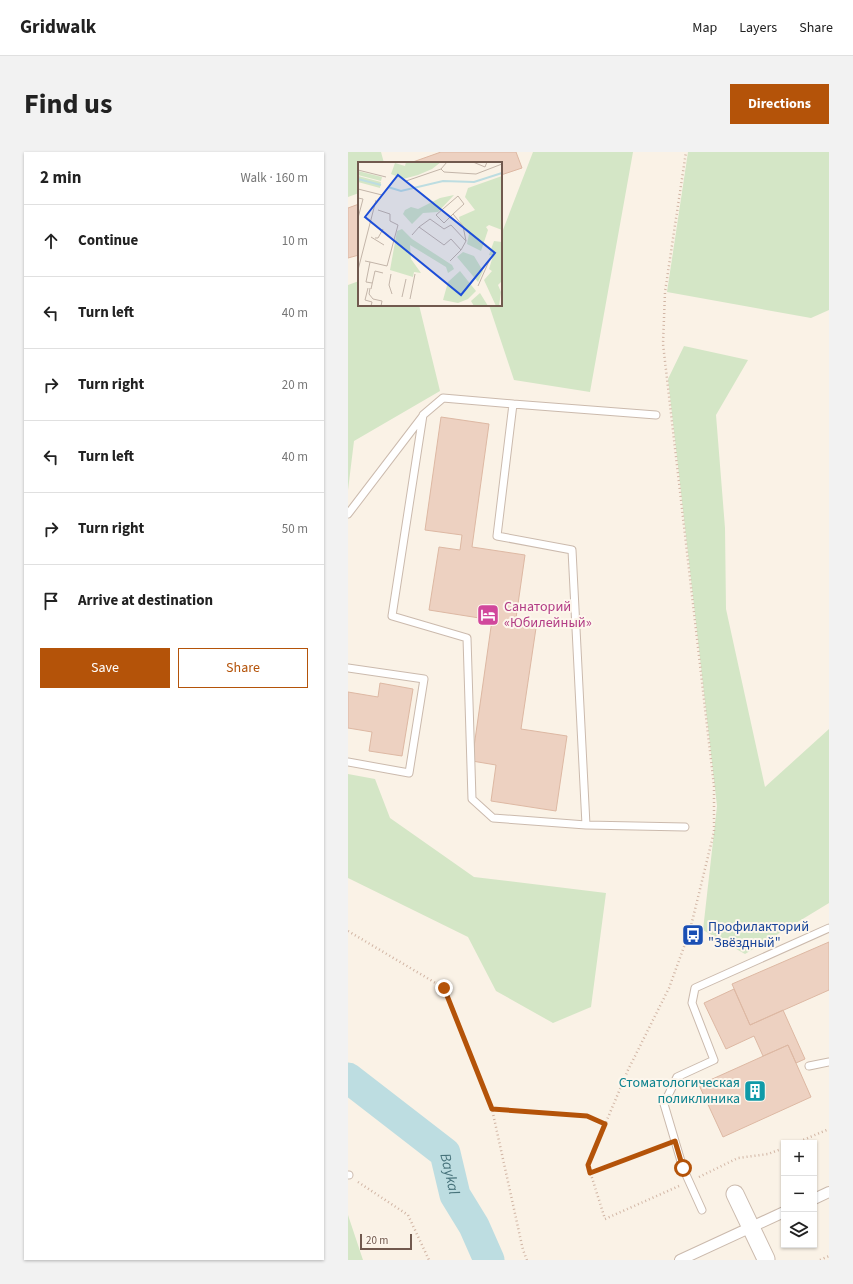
<!DOCTYPE html>
<meta charset="utf-8">
<style>
body{margin:0;font-family:"Source Sans 3",sans-serif;background:#f2f2f2;color:#222}
.controls{position:absolute;right:12px;bottom:12px;display:grid;overflow:hidden;border-radius:0px;box-shadow:0 1px 3px #0004}
.controls button{width:36px;height:36px;display:grid;place-items:center;padding:0;border:0;border-bottom:1px solid #e0e0e0;background:#fff;color:#222;font:20px sans-serif}
.scale{position:absolute;left:12px;bottom:10px;width:52px;box-sizing:border-box;padding-left:4px;border:2px solid #71594e;border-top:0;font-size:11px;line-height:14px;white-space:nowrap;color:#71594e;-webkit-text-stroke:3px #fdf6ec;paint-order:stroke}
.stop{position:absolute;width:12px;height:12px;margin:-9px;border:3px solid #b45309;border-radius:50%;background:#fff}
.stop.end{background:#b45309;border-color:#fff;box-shadow:0 1px 4px #0008}
.list{margin:0;padding:0;list-style:none}
h2{display:flex;justify-content:space-between;align-items:center;height:52px;margin:0;padding:0 16px;font-size:17px}
h2 small{font-size:13px;font-weight:400;color:#767676}
.list li{display:grid;grid-template-columns:26px 1fr auto;gap:12px;align-items:center;box-sizing:border-box;height:72px;padding:0 16px;border-top:1px solid #e0e0e0}
.list b{display:block;font-size:15px;white-space:nowrap}
.list em{font-size:13px;font-style:normal;color:#767676}
.actions{display:flex;gap:8px;padding:12px 16px}
.actions a{flex:1;padding:9px 0;border:1px solid #b45309;border-radius:0px;text-align:center;font-size:14px;color:#b45309}
.actions .main{background:#b45309;color:#fff}
.icon{flex:none;width:22px;height:22px;fill:none;stroke:currentColor;stroke-width:2;stroke-linecap:round;stroke-linejoin:round}
.map{position:relative;flex:none;width:481px;height:1108px;overflow:hidden;border-radius:0px}
header{display:flex;align-items:center;gap:24px;box-sizing:border-box;height:56px;padding:0 20px;background:#fff;border-bottom:1px solid #e0e0e0}
header strong{font-size:19px}
nav{display:flex;gap:22px;margin-inline-start:auto;font-size:14px}
.intro{display:flex;align-items:center;justify-content:space-between;box-sizing:border-box;height:96px;padding:0 24px}
h1{margin:0;font-size:28px}
.button{padding:10px 18px;border-radius:0px;background:#b45309;color:#fff;font-size:14px;font-weight:700}
main{display:flex;gap:24px;padding:0 24px}
aside{flex:1;background:#fff;border-radius:0px;box-shadow:0 1px 3px #0004}
.map>svg:first-child{display:block}
.green{fill:#d4e6c6}
.lines{fill:none;stroke-linecap:round;stroke-linejoin:round}
.river{stroke:#bddde1;stroke-width:31}
.building{fill:#edd1c1;stroke:#ddb8a3}
.service-casing{stroke:#cbbaad;stroke-width:9}
.pedestrian-casing{stroke:#cbbaad;stroke-width:12}
.tertiary-casing{stroke:#cbbaad;stroke-width:19}
.path{stroke:#d1b5a4;stroke-width:2.5;stroke-dasharray:1 3;stroke-linecap:butt}
.service{stroke:#fff;stroke-width:7}
.pedestrian{stroke:#fff;stroke-width:10}
.tertiary{stroke:#fff;stroke-width:17}
.route{stroke:#b45309;stroke-width:5}
.labels{text-anchor:middle;dominant-baseline:central;stroke-width:4;stroke-linejoin:round;paint-order:stroke}
.hotel-label{font-size:14px;fill:#b23c85;stroke:#fdf6ec;text-anchor:start}
.transit-label{font-size:14px;fill:#164399;stroke:#fdf6ec;text-anchor:start}
.culture-label{font-size:14px;fill:#0d838f;stroke:#fdf6ec;text-anchor:end}
.water-label{font-size:15px;font-style:italic;fill:#47737b;stroke:#fdf6ec}
.inset-river{fill:none;stroke:#bddde1;stroke-width:2}
.inset-road{fill:none;stroke:#c3b5a9;stroke-width:1}
.view{fill:#1d4ed8;fill-opacity:0.15;stroke:#1d4ed8;stroke-width:2}
.inset-edge{fill:none;stroke:#71594e;stroke-width:2}
</style>
<header>
<strong>Gridwalk</strong>
<nav><a>Map</a><a>Layers</a><a>Share</a></nav>
</header>
<div class="intro"><h1>Find us</h1><a class="button">Directions</a></div>
<main>
<aside>
<h2>2 min<small>Walk · 160 m</small></h2>
<ul class="list">
<li><svg class="icon" aria-label="ahead" viewBox="0 0 24 24"><path d="M12 20V5M6 11l6-6 6 6"/></svg><div><b>Continue</b></div><em>10 m</em></li>
<li><svg class="icon" aria-label="left" viewBox="0 0 24 24"><path d="M17 20v-9H6M10 6l-5 5 5 5"/></svg><div><b>Turn left</b></div><em>40 m</em></li>
<li><svg class="icon" aria-label="right" viewBox="0 0 24 24"><path d="M7 20v-9h11M14 6l5 5-5 5"/></svg><div><b>Turn right</b></div><em>20 m</em></li>
<li><svg class="icon" aria-label="left" viewBox="0 0 24 24"><path d="M17 20v-9H6M10 6l-5 5 5 5"/></svg><div><b>Turn left</b></div><em>40 m</em></li>
<li><svg class="icon" aria-label="right" viewBox="0 0 24 24"><path d="M7 20v-9h11M14 6l5 5-5 5"/></svg><div><b>Turn right</b></div><em>50 m</em></li>
<li><svg class="icon" aria-label="arrive" viewBox="0 0 24 24"><path d="M6 21V4h12l-3 4 3 4H6"/></svg><div><b>Arrive at destination</b></div></li>
</ul>
<div class="actions"><a class="main">Save</a><a>Share</a></div>
</aside>
<div class="map">
<svg width="481" height="1108" viewBox="0 0 481 1108">
<rect width="100%" height="100%" fill="#faf2e6"/>
<path class="green" d="M0,0h33l3,11h-25v30l-11,4z
M185,0h100l-43,240 -76,-12 -25,-75h12v-70z
M340,0h141v158l-18,8 -144,-26z
M11,129v24h60l21,86 -86,50 -6,49v-205z
M336,194l64,14 -32,55 9,113 1,81 39,178 64,-58v174l-84,51 -42,-24 14,-124 -49,-427z
M0,622l27,5 15,39 84,59 132,16 -15,114 -38,16 -57,-32 -28,-54 -120,-59z
M0,1063l15,45h-15z"/>
<g class="lines">
<path class="river" id="s1" d="M0,926l97,75 10,42 19,31 15,34"/>
</g>
<path class="building" d="M93,0h75l6,16 -21,7v-12h-91z
M11,52v51l-11,3v-50z
M93,265l48,7 -17,123 53,8 -10,70 21,3 -15,101 46,7 -11,75 -65,-10 5,-36 -24,-4 20,-141 -63,-10 10,-63 21,3 2,-15 -37,-5z
M32,531l33,6 -11,67 -33,-5 3,-19 -24,-4v-36l30,5z
M481,790v48l-79,35 -18,-41z
M386,837l16,36 33,-15 22,49 -9,4 -8,-18 -25,11 -9,-20 -28,13 -22,-46z
M440,893l23,52 -88,40 -24,-52z"/>
<g class="lines">
<g class="service-casing">
<path id="service" d="M165,252l-70,-6 -20,17 -31,201 75,22 5,161 21,19 93,7
M308,263l-143,-11 -16,132 75,14 14,275 99,2
M0,362l74,-97
M0,516l76,11 -15,94 -61,-11
M461,914l20,-4
M0,1023h1
M354,1058l-19,-42 -19,-64 13,-27 37,-17 -22,-57 3,-15 134,-60"/>
</g>
<g class="pedestrian-casing">
<path id="pedestrian" d="M466,1047l15,-7
M332,1108l104,-48"/>
</g>
<g class="tertiary-casing">
<path id="tertiary" d="M387,1042l31,65"/>
</g>
<path class="path" d="M0,779l96,57 48,121 31,141 4,10
M144,957l95,7 18,8
M448,991l33,-14
M242,1021l75,-28
M351,1025l39,-19 30,-4 16,-6
M10,1030l50,33 21,45
M331,1034l-74,33 -17,-54 40,-95 41,-82 21,-58 24,-98v-46l-51,-442 2,-52 21,-140
M472,1108l9,-4"/>
<use href="#service" class="service"/>
<use href="#pedestrian" class="pedestrian"/>
<use href="#tertiary" class="tertiary"/>
</g>
<g class="lines">
<path class="route" d="M96,836l48,121 95,7 18,8 -17,41 2,8 85,-32 8,27"/>
</g>
<defs>
<g id="hotel-square" transform="scale(1.15)"><rect x="-9" y="-9" width="18" height="18" rx="4" fill="#d1479c" stroke="#fdf6ec"/><path d="M-6-4.5h1.5V1H6V5H4.5V3h-9V5H-6ZM-4 0a1.8 1.8 0 1 1 3.6 0ZM.5 0V-2.5h3Q6-2.5 6 0Z" fill="#fff"/></g>
<g id="bus-square" transform="scale(1.15)"><rect x="-9" y="-9" width="18" height="18" rx="4" fill="#1a4fb4" stroke="#fdf6ec"/><path d="M-5-6H5V4H4V6H2V4H-2V6H-4V4H-5ZM-3.5-4V0h7V-4ZM-3.5 1.2v1.5H-2V1.2ZM2 1.2v1.5H3.5V1.2Z" fill="#fff"/></g>
<g id="building-square" transform="scale(1.15)"><rect x="-9" y="-9" width="18" height="18" rx="4" fill="#0f9aa8" stroke="#fdf6ec"/><path d="M-4-6H4V6H1V3H-1V6H-4ZM-2.5-4.3h1.7v1.8h-1.7ZM.8-4.3h1.7v1.8H.8ZM-2.5-1h1.7V.8h-1.7ZM.8-1h1.7V.8H.8Z" fill="#fff"/></g>
</defs>
<g fill-rule="evenodd">
<use href="#hotel-square" x="140" y="463"/>
<use href="#bus-square" x="345" y="783"/>
<use href="#building-square" x="407" y="939"/>
</g>
<g class="labels">
<g class="hotel-label">
<text x="156" y="455">Санаторий<tspan x="156" dy="16">«Юбилейный»</tspan></text>
</g>
<g class="transit-label">
<text x="360" y="775">Профилакторий<tspan x="360" dy="16">"Звёздный"</tspan></text>
</g>
<g class="culture-label">
<text x="392" y="931">Стоматологическая<tspan x="392" dy="16">поликлиника</tspan></text>
</g>
<g class="water-label">
<text stroke="none"><textPath href="#s1" startOffset="144">Baykal</textPath></text>
</g>
</g>
<g transform="translate(10 10)">
<rect width="144" height="144" fill="#faf2e6"/>
<path d="M48,0h35l-9,7 -14,6 -15,4 -12,-5 4,-11 10,3zM0,9l24,6 -1,4 -23,-6zM0,14l23,6 -1,6 -22,-6zM144,14v54l-13,-5 -3,2 2,3 -7,21 -14,-7 2,-10 -8,-9 -2,-8 16,-7 -10,-13 3,-9zM96,33l-16,17 -15,1 -11,11 -9,-10 2,-4 6,-3 7,2 22,-11zM44,67l10,10 40,26 2,4 -6,4 -2,-6 -36,-22 1,14 10,14 -7,-1 -1,5 -23,-7 7,-39zM136,79l8,1v39l-4,4 3,7 -2,14h-3l-12,-26 8,-9 -3,-2 4,-13 -4,-1zM105,90l11,4 9,15 -5,11 -21,-25zM102,109l16,20 -8,8 -10,4 -15,-3 5,-18zM122,131l8,13h-14l-3,-5z" fill="#d4e6c6"/>
<path class="inset-river" d="M0,17l23,6M30,25l13,4 42,-10 31,1 28,-9"/>
<path class="inset-road" d="M115,0l12,5 2,-5M83,7l3,3 32,2 26,-10M0,8l28,7M48,19l35,-12 6,-7M0,27l24,6M0,36l5,1 -5,19M95,52l11,-10 -6,-8 -22,19 8,8 9,-9 10,12 3,15M61,65l11,-8 14,10 7,-4 15,16 -5,9M54,73l7,-8 25,18 7,-6 10,11 -11,11M13,75l13,8M17,76h3l5,-9M7,99l5,1 -4,20 6,1M12,100l17,4 11,-41 -8,-4v-7l-12,-4M0,108l18,-70M33,112l-2,11 3,9M120,124l11,-25M10,126l-3,12 7,2 -1,4M12,126l-1,6 4,5 9,2 -1,5M13,127l4,-18 8,2M44,135l4,-18M52,137l5,-25"/>
<path class="view" d="M40,13l97,78 -34,42 -96,-78z"/>
<rect width="144" height="144" class="inset-edge"/>
</g>
</svg>
<div class="controls">
<button>+</button>
<button>−</button>
<button><svg class="icon" aria-label="layers" viewBox="0 0 24 24"><path d="M12 4l9 5-9 5-9-5zM3 14l9 5 9-5"/></svg></button>
</div>
<div class="scale">20 m</div>
<div class="stop" style="left:335px;top:1016px"></div>
<div class="stop end" style="left:96px;top:836px"></div>
</div>
</main>
